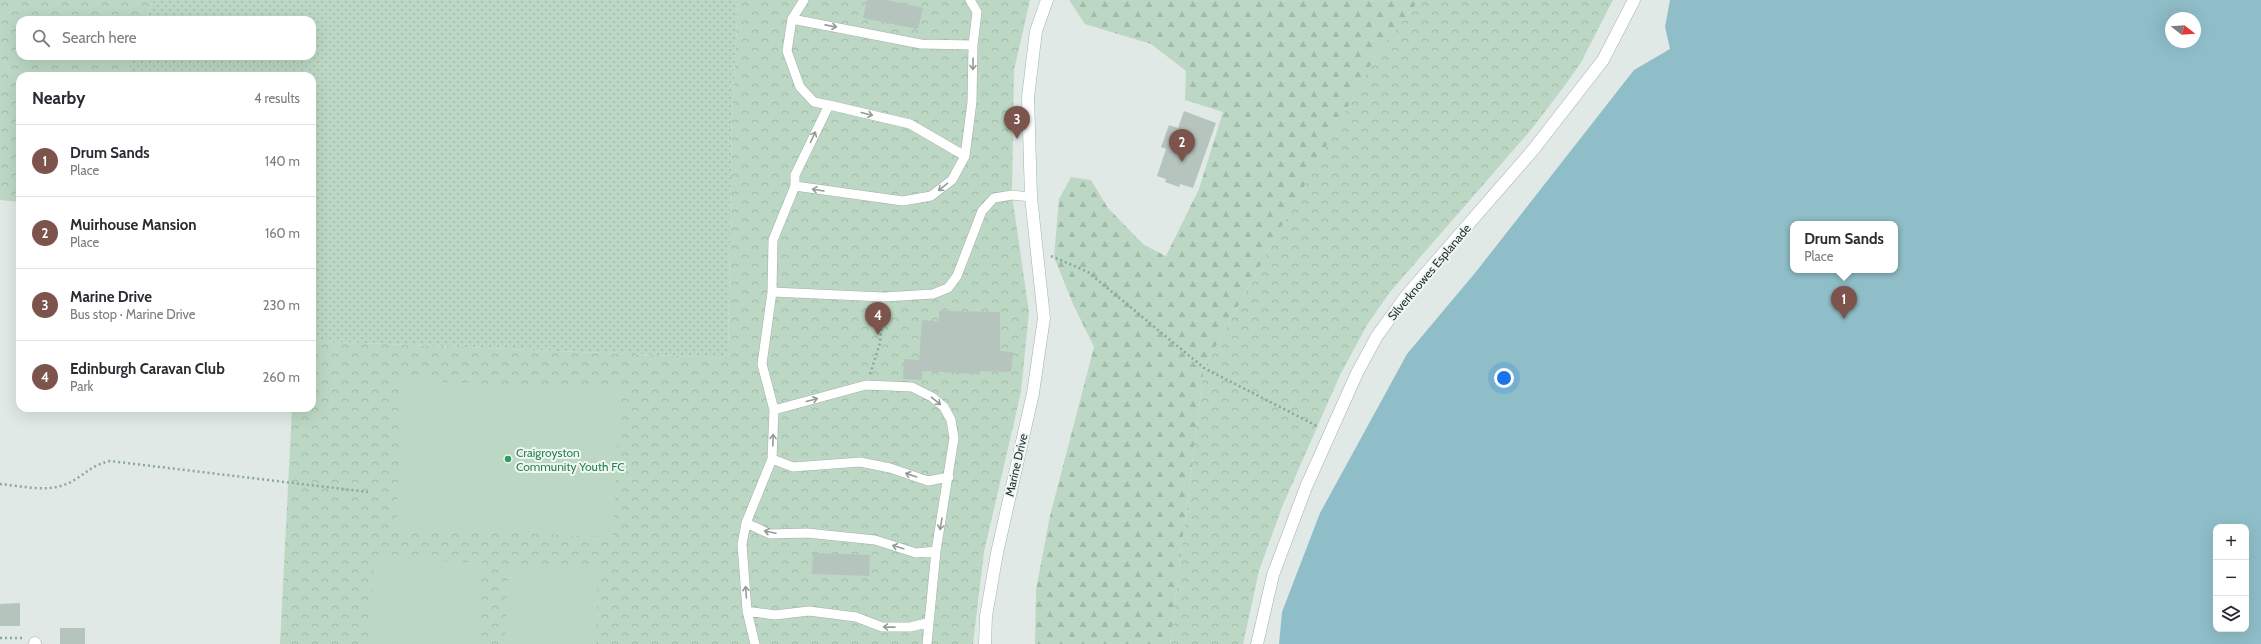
<!DOCTYPE html>
<meta charset="utf-8">
<style>
body{margin:0;font-family:Cabin,sans-serif;background:#f7f7f7;color:#2b2b33}
.controls{position:absolute;right:12px;bottom:12px;display:grid;overflow:hidden;border-radius:8px;box-shadow:0 4px 16px #0002}
.controls button{width:36px;height:36px;display:grid;place-items:center;padding:0;border:0;border-bottom:1px solid #e1e1e2;background:#fff;color:#2b2b33;font:20px sans-serif}
.compass{position:absolute;left:2165px;top:12px;width:36px;height:36px;border-radius:50%;background:#fff;box-shadow:0 4px 16px #0002;rotate:107deg}
.you{position:absolute;left:1504px;top:378px;width:14px;height:14px;margin:-10px;border:3px solid #fff;border-radius:50%;background:#1a73e8;box-shadow:0 0 0 6px #1a73e833}
.badge{display:grid;place-items:center;width:26px;height:26px;border-radius:50%;background:#7c544b;color:#fff;font-size:13px;font-weight:700}
.pin{position:absolute;translate:-50% -33px;filter:drop-shadow(0 1px 2px #0008)}
.pin::after{content:'';position:absolute;top:21px;width:14px;height:12px;background:inherit;clip-path:polygon(0 0,100% 0,50% 100%)}
.popup{position:absolute;left:1790px;top:221px;width:108px;height:52px;box-sizing:border-box;display:grid;place-content:center;border-radius:8px;background:#fff;filter:drop-shadow(0 1px 3px #0005);font-size:13px;white-space:nowrap;color:#7c7c81}
.popup b{font-size:15px;color:#2b2b33}
.popup::after{content:'';position:absolute;left:50%;top:100%;margin-left:-8px;border:8px solid transparent;border-top-color:#fff}
.list{margin:0;padding:0;list-style:none}
h2{display:flex;justify-content:space-between;align-items:center;height:52px;margin:0;padding:0 16px;font-size:17px}
h2 small{font-size:13px;font-weight:400;color:#7c7c81}
.list li{display:grid;grid-template-columns:26px 1fr auto;gap:12px;align-items:center;box-sizing:border-box;height:72px;padding:0 16px;border-top:1px solid #e1e1e2}
.list b{display:block;font-size:15px;white-space:nowrap}
.list p{margin:0;font-size:13px;white-space:nowrap;color:#7c7c81}
.list em{font-size:13px;font-style:normal;color:#7c7c81}
.icon{flex:none;width:22px;height:22px;fill:none;stroke:currentColor;stroke-width:2;stroke-linecap:round;stroke-linejoin:round}
.map{position:relative;flex:none;width:2261px;height:644px;overflow:hidden}
.search{position:absolute;background:#fff;box-shadow:0 4px 16px #0002;left:16px;top:16px;width:300px;height:44px;display:flex;align-items:center;gap:10px;box-sizing:border-box;padding:0 14px;border-radius:12px;color:#7c7c81;font-size:15px}
.panel{position:absolute;background:#fff;box-shadow:0 4px 16px #0002;left:16px;top:72px;width:300px;height:340px;border-radius:12px}
.map>svg:first-child{display:block}
.grass{fill:url(#grass-dots)}
.forest{fill:url(#forest-firs)}
.park{fill:url(#park-crowns)}
.pitch{fill:#bcd8c4}
.water{fill:#8fbec8;fill-rule:evenodd}
.building{fill:#b6c4be}
.lines{fill:none;stroke-linecap:round;stroke-linejoin:round}
.lane-casing{stroke:#a4b0ac;stroke-width:10}
.street-casing{stroke:#a4b0ac;stroke-width:13}
.secondary-casing{stroke:#a1b4ad;stroke-width:13}
.path{stroke:#85a99e;stroke-width:2.5;stroke-dasharray:2 3;stroke-linecap:butt}
.lane{stroke:#fff;stroke-width:9}
.street{stroke:#fff;stroke-width:12}
.secondary{stroke:#fff;stroke-width:12}
.oneway{stroke:#919c98}
.leisure-dot{fill:#2e9e5b;stroke:#f1f6f4;stroke-width:1.5}
.labels{text-anchor:middle;dominant-baseline:central;stroke-width:4;stroke-linejoin:round;paint-order:stroke}
.street-label{font-size:12px;fill:#233832;stroke:#f1f6f4}
.leisure-label{font-size:12px;fill:#27864d;stroke:#f1f6f4;text-anchor:start}
</style>
<div class="map">
<svg width="2261" height="644" viewBox="0 0 2261 644">
<defs>
<pattern id="grass-dots" width="8" height="8" patternUnits="userSpaceOnUse"><rect width="8" height="8" fill="#bcd8c4"/><path d="M2 2h.1M6 6h.1" fill="none" stroke="#a1baa9" stroke-width="1.8" stroke-linecap="round"/></pattern>
<pattern id="forest-firs" width="22" height="20" patternUnits="userSpaceOnUse"><rect width="22" height="20" fill="#bcd8c4"/><path d="M5 1l3.5 6h-7zM16 11l3.5 6h-7z" fill="#a1baa9"/></pattern>
<pattern id="park-crowns" width="20" height="18" patternUnits="userSpaceOnUse"><rect width="20" height="18" fill="#bcd8c4"/><path d="M2 6a3 3 0 1 1 6 0M12 15a3 3 0 1 1 6 0" fill="none" stroke="#a1baa9"/></pattern>
</defs>
<rect width="100%" height="100%" fill="#e1e9e6"/>
<path class="grass" d="M153,0h585l-6,117 -4,241 -416,-17v-265h-186l7,-20h179v-36h-166z"/>
<path class="forest" d="M1069,0h351l-41,51 -175,317 -34,276h-135l1,-54 14,-74 44,-169 -21,-43 -19,-47 5,-58 12,-22 20,3 17,28 36,37 22,11 33,-67 24,-77 -38,-12 1,-29 -35,-27 -66,-20z"/>
<path class="park" d="M0,0h153l-7,20h-126v36h113l-7,20h-106v126l-20,-2z
M738,0h292l-16,70 -2,125 17,117 -8,80 -37,160 -11,92h-693l12,-236h20v-67l416,17 4,-241z
M1420,0h193l-33,64 -17,24 -33,43 -140,161 -23,33 -27,50 -58,132 -23,64 -16,73h-73l34,-276 175,-318z"/>
<path class="pitch" d="M402,380l218,10 -7,147 -217,-9z
M374,558l109,5 -4,81h-109z
M508,566l90,3 -2,75h-91z"/>
<path class="water" d="M1670,0h591v644h-982l3,-32 38,-99 87,-159 68,-81 159,-203 36,-21 -5,-22zM2171,18h24v24h-24zM1793,224h102v46h-102zM2216,527h30v102h-30z"/>
<path class="building" d="M867,0h20l36,8 -5,21 -55,-11z
M1184,111l32,12 -23,65 -13,-4 -1,3 -14,-5 1,-3 -9,-3 9,-27 -5,-2 8,-22 9,3z
M939,311l61,1v39l13,1 -2,20 -31,-1v3l-58,-3v9l-19,-1 1,-20 15,1 3,-40 17,2z
M813,553l57,2 -1,21 -57,-2z
M20,603v23h-20v-22z
M60,628h25v16h-25z"/>
<g class="lines">
<g class="lane-casing">
<path id="lane" d="M792,19l129,25 52,1
M829,105l81,19 55,32
M795,186l108,15 28,-5 21,-16 13,-24 7,-54 1,-57 4,-33 -7,-12
M772,292l112,5 49,-3 15,-6 9,-12 25,-65 12,-13 18,-3 19,2
M774,410l92,-25 46,2 20,10 12,10 7,13 3,18 -18,113 -9,93
M772,459l21,8 67,-5 30,6 38,13 21,-4
M746,523l24,11 37,-1 68,7 41,13 20,-2
M747,611l28,4 34,-4 47,6 26,10h28l17,-4
M755,644l-8,-33 -5,-67 4,-21 26,-64 2,-49 -12,-46 10,-72 1,-52 22,-54v-11l34,-70 -15,-3 -14,-15 -13,-36 5,-32 12,-19"/>
</g>
<g class="street-casing">
<path id="street" d="M35,643v1
M1257,644l16,-69 33,-88 51,-114 20,-37 29,-40 127,-146 70,-90 31,-60"/>
</g>
<g class="secondary-casing">
<path id="secondary" d="M985,644l1,-28 11,-63 36,-160 11,-75 -13,-121 -3,-100 8,-66 11,-31"/>
</g>
<path class="path" d="M1051,256l37,16 116,96 115,59
M870,374l10,-31 3,-34
M0,484c21,2 48,9 69,-1 16,-8 22,-18 41,-22l258,31
M0,638h23"/>
<use href="#lane" class="lane"/>
<use href="#street" class="street"/>
<use href="#secondary" class="secondary"/>
</g>
<defs><path id="oneway-shaft" d="M-6 0H5M1.5-3L5.5 0L1.5 3" fill="none" stroke-width="1.6" stroke-linecap="round" stroke-linejoin="round"/></defs>
<g class="oneway">
<use href="#oneway-shaft" transform="translate(831 26) rotate(11)"/>
<use href="#oneway-shaft" transform="translate(973 64) rotate(91)"/>
<use href="#oneway-shaft" transform="translate(867 114) rotate(14)"/>
<use href="#oneway-shaft" transform="translate(813 137) rotate(-65)"/>
<use href="#oneway-shaft" transform="translate(943 187) rotate(141)"/>
<use href="#oneway-shaft" transform="translate(818 190) rotate(-171)"/>
<use href="#oneway-shaft" transform="translate(812 400) rotate(-15)"/>
<use href="#oneway-shaft" transform="translate(936 401) rotate(40)"/>
<use href="#oneway-shaft" transform="translate(773 440) rotate(-88)"/>
<use href="#oneway-shaft" transform="translate(911 475) rotate(-161)"/>
<use href="#oneway-shaft" transform="translate(941 524) rotate(100)"/>
<use href="#oneway-shaft" transform="translate(770 532) rotate(-168)"/>
<use href="#oneway-shaft" transform="translate(898 547) rotate(-163)"/>
<use href="#oneway-shaft" transform="translate(746 592) rotate(-94)"/>
<use href="#oneway-shaft" transform="translate(889 627) rotate(-179)"/>
</g>
<circle class="leisure-dot" cx="508" cy="459" r="4"/>
<g class="labels">
<g class="street-label">
<text transform="translate(1429 272) rotate(-50)">Silverknowes Esplanade</text>
<text transform="translate(1016 465) rotate(-77)">Marine Drive</text>
</g>
<g class="leisure-label">
<text x="516" y="452">Craigroyston<tspan x="516" dy="14">Community Youth FC</tspan></text>
</g>
</g>
</svg>
<div class="controls">
<button>+</button>
<button>−</button>
<button><svg class="icon" aria-label="layers" viewBox="0 0 24 24"><path d="M12 4l9 5-9 5-9-5zM3 14l9 5 9-5"/></svg></button>
</div>
<svg class="compass" viewBox="-18 -18 36 36"><path d="M0-13l5 13h-10z" fill="#e53935"/><path d="M0 13l5-13h-10z" fill="#7c7c81"/></svg>
<div class="you"></div>
<div class="pin badge" style="left:1844px;top:319px">1</div>
<div class="popup"><b>Drum Sands</b>Place</div>
<div class="pin badge" style="left:1182px;top:162px">2</div>
<div class="pin badge" style="left:1017px;top:139px">3</div>
<div class="pin badge" style="left:878px;top:335px">4</div>
<div class="search"><svg class="icon" aria-label="search" viewBox="0 0 24 24"><circle cx="10" cy="10" r="6"/><path d="M15 15l6 6"/></svg>Search here</div>
<section class="panel">
<h2>Nearby<small>4 results</small></h2>
<ul class="list">
<li><span class="badge">1</span><div><b>Drum Sands</b><p>Place</p></div><em>140 m</em></li>
<li><span class="badge">2</span><div><b>Muirhouse Mansion</b><p>Place</p></div><em>160 m</em></li>
<li><span class="badge">3</span><div><b>Marine Drive</b><p>Bus stop · Marine Drive</p></div><em>230 m</em></li>
<li><span class="badge">4</span><div><b>Edinburgh Caravan Club</b><p>Park</p></div><em>260 m</em></li>
</ul>
</section>
</div>
